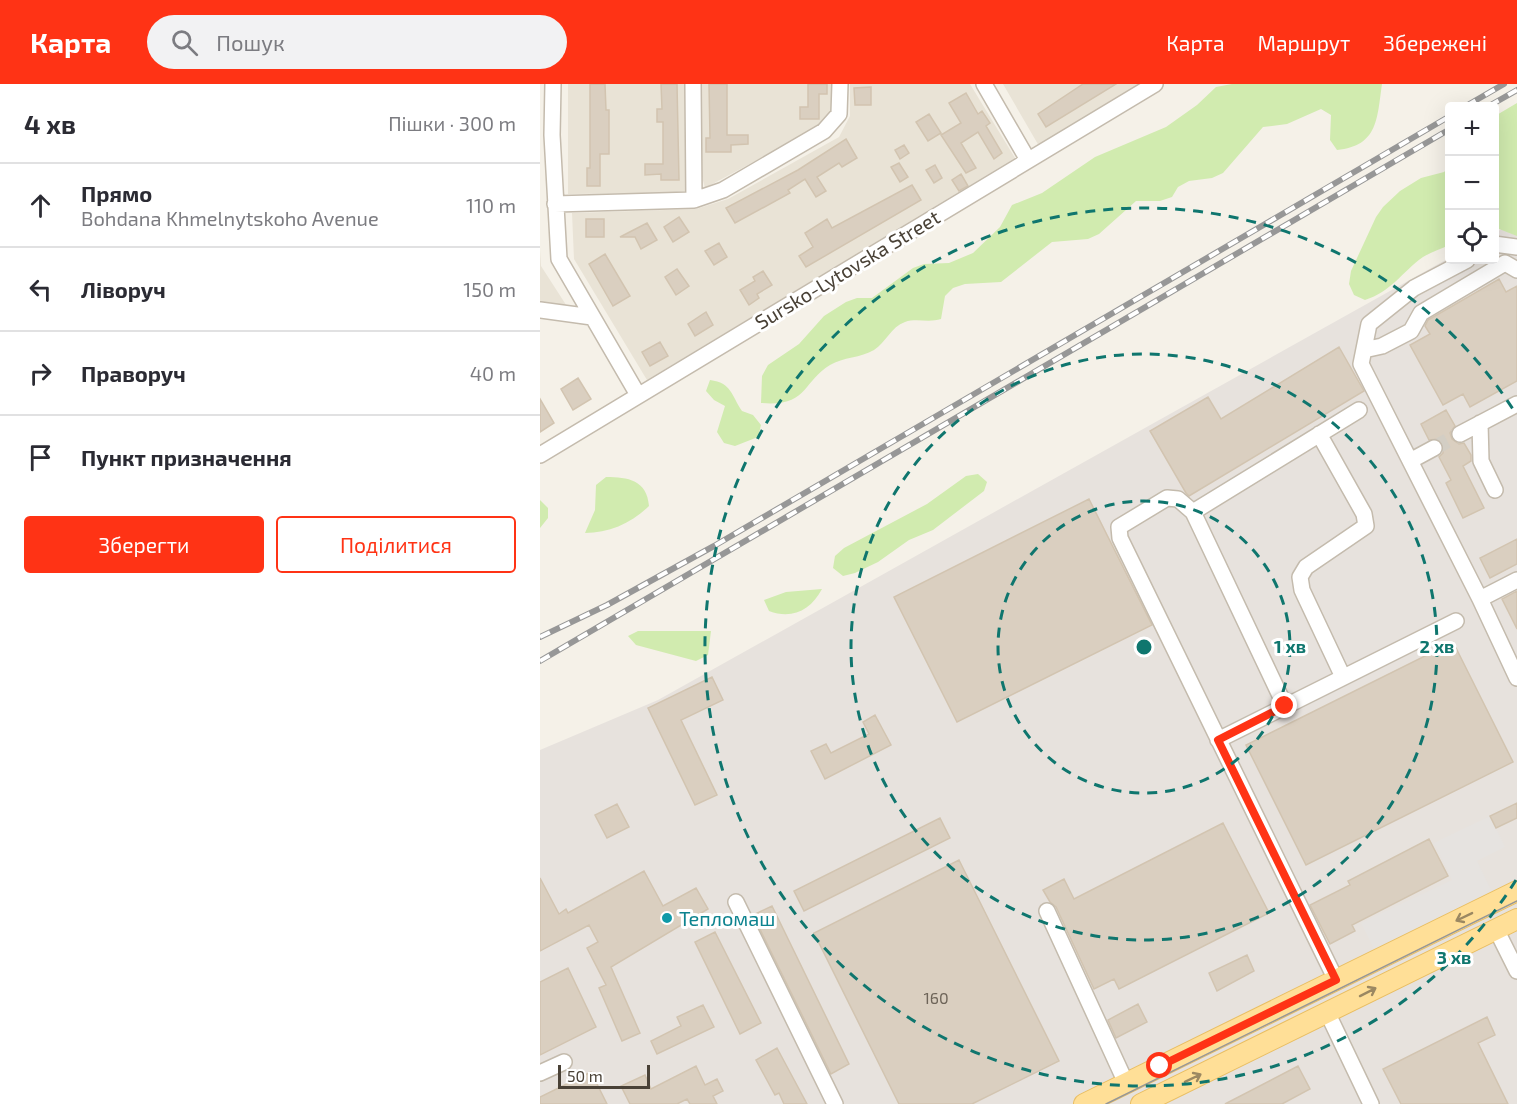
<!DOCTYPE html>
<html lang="uk">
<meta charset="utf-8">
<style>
body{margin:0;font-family:"Exo 2",sans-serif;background:#f2f2f3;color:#2b2b33}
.controls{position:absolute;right:18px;top:18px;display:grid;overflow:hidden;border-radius:6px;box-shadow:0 6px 24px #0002}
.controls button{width:54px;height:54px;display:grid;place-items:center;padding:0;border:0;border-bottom:2px solid #e1e1e2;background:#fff;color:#2b2b33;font:30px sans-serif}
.scale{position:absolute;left:18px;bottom:15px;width:92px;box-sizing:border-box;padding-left:6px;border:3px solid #494136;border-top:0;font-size:16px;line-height:21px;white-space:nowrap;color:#494136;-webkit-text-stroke:4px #fff;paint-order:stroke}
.stop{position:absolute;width:18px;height:18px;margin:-14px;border:4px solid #ff3315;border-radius:50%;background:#fff}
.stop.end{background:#ff3315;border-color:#fff;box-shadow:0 2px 6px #0008}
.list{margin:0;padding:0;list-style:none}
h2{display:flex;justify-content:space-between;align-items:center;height:78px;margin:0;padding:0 24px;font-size:26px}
h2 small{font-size:20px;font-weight:400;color:#7c7c81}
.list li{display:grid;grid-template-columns:39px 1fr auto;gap:18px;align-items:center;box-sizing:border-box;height:84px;padding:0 24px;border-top:2px solid #e1e1e2}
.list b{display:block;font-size:22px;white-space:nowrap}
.list p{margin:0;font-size:20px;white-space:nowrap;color:#7c7c81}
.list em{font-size:20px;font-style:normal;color:#7c7c81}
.actions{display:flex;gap:12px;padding:18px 24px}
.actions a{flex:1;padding:14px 0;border:2px solid #ff3315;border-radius:6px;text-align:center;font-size:21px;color:#ff3315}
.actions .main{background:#ff3315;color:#fff}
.icon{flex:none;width:33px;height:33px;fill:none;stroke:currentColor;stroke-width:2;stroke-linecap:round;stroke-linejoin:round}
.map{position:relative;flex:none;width:977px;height:1020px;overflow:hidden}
header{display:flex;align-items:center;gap:36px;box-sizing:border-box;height:84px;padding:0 30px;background:#ff3315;color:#fff}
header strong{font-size:28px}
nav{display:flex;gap:33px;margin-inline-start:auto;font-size:21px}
.search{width:420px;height:54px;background:#f2f2f3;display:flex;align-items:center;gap:15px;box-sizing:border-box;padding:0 21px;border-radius:33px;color:#7c7c81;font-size:22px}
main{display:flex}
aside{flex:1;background:#fff}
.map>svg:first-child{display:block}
.residential{fill:#e9e3d6}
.industrial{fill:#e7e2dd}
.green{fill:#d1ebaf}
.parking{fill:#e6e3e0}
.building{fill:#dacfc0;stroke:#d2c4b0;stroke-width:1.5}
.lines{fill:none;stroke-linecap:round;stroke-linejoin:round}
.minor-tunnel{stroke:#d3cec4;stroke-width:15;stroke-dasharray:15 8;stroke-linecap:butt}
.minor-casing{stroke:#c4bbad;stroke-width:18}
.major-casing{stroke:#e9be62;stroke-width:22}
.minor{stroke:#fff;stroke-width:15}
.major{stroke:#ffdf97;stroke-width:20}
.tram{stroke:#979797;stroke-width:1.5}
.rail-casing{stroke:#979797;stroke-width:6}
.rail{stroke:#fff;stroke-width:4;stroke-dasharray:11;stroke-linecap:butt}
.oneway{stroke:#9b8862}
.route{stroke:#ff3315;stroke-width:8}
.ring{fill:none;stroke:#0f766e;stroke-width:3;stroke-dasharray:10 8}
.culture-dot{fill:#0f9aa8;stroke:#fff;stroke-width:2}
.labels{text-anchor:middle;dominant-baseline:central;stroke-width:6;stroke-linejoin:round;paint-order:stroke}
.number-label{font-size:16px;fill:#6d6458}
.street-label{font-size:20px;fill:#494136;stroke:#fff}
.culture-label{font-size:20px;fill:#0d838f;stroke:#fff;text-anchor:start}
.centre{fill:#0f766e;stroke:#fff;stroke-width:3}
.ring-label{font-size:18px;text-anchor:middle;font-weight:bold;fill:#0f766e;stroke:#fff;stroke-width:6;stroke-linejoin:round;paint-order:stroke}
</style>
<header>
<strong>Карта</strong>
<div class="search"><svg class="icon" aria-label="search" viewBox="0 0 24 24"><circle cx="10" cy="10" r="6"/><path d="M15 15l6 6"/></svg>Пошук</div>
<nav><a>Карта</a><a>Маршрут</a><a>Збережені</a></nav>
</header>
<main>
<aside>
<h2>4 хв<small>Пішки · 300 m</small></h2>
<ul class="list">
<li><svg class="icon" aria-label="ahead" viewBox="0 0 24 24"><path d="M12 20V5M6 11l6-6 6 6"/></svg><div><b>Прямо</b><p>Bohdana Khmelnytskoho Avenue</p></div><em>110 m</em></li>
<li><svg class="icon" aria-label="left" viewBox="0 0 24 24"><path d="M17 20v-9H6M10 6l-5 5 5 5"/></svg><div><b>Ліворуч</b></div><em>150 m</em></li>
<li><svg class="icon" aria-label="right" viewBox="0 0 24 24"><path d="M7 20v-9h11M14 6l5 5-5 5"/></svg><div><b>Праворуч</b></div><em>40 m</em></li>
<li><svg class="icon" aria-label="arrive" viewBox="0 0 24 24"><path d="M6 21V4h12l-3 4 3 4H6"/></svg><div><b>Пункт призначення</b></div></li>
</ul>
<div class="actions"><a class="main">Зберегти</a><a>Поділитися</a></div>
</aside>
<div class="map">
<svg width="977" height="1020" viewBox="0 0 977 1020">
<rect width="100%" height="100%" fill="#f5f1e8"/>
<path class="residential" d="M28,0h118l1,109 -119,1z
M161,0h132l-1,27 -12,15 -115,62 -4,-15z
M310,0h120l45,74 -368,222 -73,-121 -2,-46 124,-4 32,-10 111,-62 11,-21z
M463,0h138l-102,62z
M0,166l1,16 29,45 -30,-5z"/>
<path class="industrial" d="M977,136v884h-977v-354l118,-50 791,-442 45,2 1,-27z"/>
<path class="green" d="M692,0h150c-5,33 -3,62 -45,66l-7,-10 1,-25 -10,-6 -34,15 -24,3 -40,46 -11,5 -23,3 -11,6 -6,10 -12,4h-24l-37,33 -11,5 -36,3 -51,40 -36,2 -12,4 -8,8 -4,23c-12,4 -25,-1 -36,3 -14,5 -19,20 -31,28 -13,8 -31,7 -44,15 -28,17 -22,42 -69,38l1,-27 6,-11 31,-21 25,-28 22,-14 11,-4h15l41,-30 11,-4 25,-1 24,-10 27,-26 12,-22 30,-12 53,-36 71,-30 31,-22 19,-18z
M977,19v133l-23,-9 1,-111z
M909,83v78c-8,4 -18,7 -26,12 -21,15 -32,35 -58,43l-11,-5 -5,-11 2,-13 25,-54 7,-10 17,-16 21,-13 23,-6z
M170,296c22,3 21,15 32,31l11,4 8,10 -3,12 -23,9 -11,-3 -7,-11 8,-26 -11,-6 -8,-9z
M438,390l9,8 -3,9 -51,39 -24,10 -31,22 -23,11 -12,3 -10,-8 2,-12 9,-8 83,-44 39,-28z
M66,393c22,0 41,3 43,29 -17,17 -40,27 -64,27l10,-23 1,-25z
M0,416l8,8v10l-8,10z
M282,505c-11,21 -30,31 -53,22l-5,-11 22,-8z
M98,547h73l-3,24 -12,6 -60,-16 -8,-9z"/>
<path class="parking" d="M950,732l15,31 -28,14 16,33 -118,57 -14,-28 91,-43 -18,-37z"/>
<path class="building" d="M50,0h15l1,26h3v44h-9v32h-13v-18h3z
M121,0h16l2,96h-18v-6l-16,1v-11h18v-42h-6v-13h5z
M169,0h18v51h21v9l-17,1v7h-25v-14h4z
M268,0h19v10h-8v25h-19v-12h8z
M543,0h33l-70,43 -8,-13z
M331,3v18h-16l-1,-17z
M426,9l12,21 4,-3 8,12 -4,3 16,27 -8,6 -16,-27 -17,11 15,25 -10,5 -25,-38 20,-12 -12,-20z
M389,30l12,19 -13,8 -12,-19z
M306,55l11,19 -15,9 -3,-4 -22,14 9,14 -10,6 -11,-18 -17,11 2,3 -55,30 -9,-15 72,-38z
M364,61l5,8 -9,6 -5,-9z
M359,79l9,14 -8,5 -9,-15z
M395,81l7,13 -8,5 -8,-13z
M421,90l7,12 -9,5 -7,-11z
M372,101l9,15 -115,67 -7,-11 14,-9 -8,-14 22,-14 5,9z
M139,133l10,15 -16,10 -9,-15z
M46,135h18v18h-18z
M107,139l10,17 -16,9 -6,-12h-15z
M179,159l8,14 -13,8 -9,-14z
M65,170l25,42 -17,10 -24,-42z
M137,185l12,17 -13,9 -11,-18z
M223,187l9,14 -15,9 2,4 -10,7 -9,-15 15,-9 -2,-4z
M959,195l7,13 11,-6v95l-47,26 -7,-13 -20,11 -33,-60 20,-11 -5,-8 3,-6z
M166,228l7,13 -18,11 -7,-12z
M120,258l8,14 -18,10 -8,-14z
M799,263l25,44 -175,105 -3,-3 -36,-62 58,-34 13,22z
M38,294l13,21 -18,11 -12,-21z
M0,315l14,24 -14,9z
M906,326l9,16 -5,7 2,6 7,5 5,-1 7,12v6l-8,5 21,42 -21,10 -17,-35 5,-3 -12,-23 4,-4v-9l-4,-5 -10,1 -8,-16z
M549,415l63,126 -195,97 -63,-125z
M977,455v25l-27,14 -10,-20z
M977,507v38l-15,-30z
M913,558l60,120 -207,103 -60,-120z
M172,593l11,23 -42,20 36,75 -22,10 -47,-97z
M335,631l16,30 -66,34 -14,-28 15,-7 5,9 38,-19 -6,-12z
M977,719v15l-21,10 -6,-12z
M77,720l12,23 -22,11 -12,-23z
M400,734l10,20 -146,73 -10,-20z
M683,739l46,90 -150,76 -5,-10 -20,10 -38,-82 -6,-5 -7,-12 21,-11 10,20z
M889,755l19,37 -96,49 3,6 -25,13 -20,-39 40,-20 -2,-4z
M419,776l100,201 -87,43h-73l-85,-171z
M104,787l19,35 33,-18 12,21 -97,58 29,66 -18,8 -23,-53 7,-3 -19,-37 11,-6 -9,-17 -49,26v-73l19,36 7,-5 2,4z
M232,822l77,158 -18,10 -78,-159z
M175,848l46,91 -21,11 -45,-92z
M707,871l7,16 -37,20 -8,-18z
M28,884l28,59 -56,28v-73z
M598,920l9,18 -31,16 -8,-18z
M163,921l11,22 -57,27 -6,-13 30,-15 -4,-9z
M947,933l8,18 -17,8 30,61h-107l-18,-35z
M237,964l22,41 8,15h-23l-5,-11 -4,2 -19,-35z
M156,982l9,19 12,-6 6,12 -10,5 4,8h-27l-3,-5 -10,5h-47l-9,-18 24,-11 6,14z
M758,982l12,23 -28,15h-57z
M51,988l16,32h-67v-7z"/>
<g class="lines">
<path class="minor-tunnel" d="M894,364l26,-14"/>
<g class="minor-casing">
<path id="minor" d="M13,0l-1,51 7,124 79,136
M153,0l1,116
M444,0l44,76
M15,120l139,-4 29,-10 101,-59 15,-17 1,-30
M954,160l23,3
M927,176l-53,28 -45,36 -8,40 119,235 37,79
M0,226l52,7
M824,266l18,-4 29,-15 10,-18 84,-50 12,7
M940,339l1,38 14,29
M779,350l45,80 2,12 -60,41 -6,10 2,13 41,87
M920,350l57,-30
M0,371l615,-371
M870,377l24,-13
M653,428l92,194
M940,515l37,-19
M678,656l238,-119
M196,818l99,202
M507,827l79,172
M956,845l21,42
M796,896l-216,-442 -1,-11 48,-29 11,1 15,13 166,-102
M787,928l44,92
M0,989l24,-11"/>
</g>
<g class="major-casing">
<path id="major" d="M544,1020l433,-213
M601,1020l376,-185"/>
</g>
<use href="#minor" class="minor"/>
<use href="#major" class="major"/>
<path class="tram" d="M566,1020l411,-203"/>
<g class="rail-casing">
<path id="rail" d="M926,22l38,-22
M949,22l28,-16
M0,553l67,-32 107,-59 736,-430
M0,577l910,-532"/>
</g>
<use href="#rail" class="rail"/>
</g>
<defs><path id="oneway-shaft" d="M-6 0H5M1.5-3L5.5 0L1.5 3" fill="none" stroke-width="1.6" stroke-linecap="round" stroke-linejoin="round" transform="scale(1.5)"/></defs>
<g class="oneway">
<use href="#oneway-shaft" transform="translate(924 833) rotate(154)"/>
<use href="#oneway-shaft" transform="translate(828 908) rotate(-27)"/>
<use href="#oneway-shaft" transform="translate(653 994) rotate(-26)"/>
</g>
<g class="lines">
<path class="route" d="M620,982l176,-86 -118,-240 67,-34"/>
</g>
<g class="ring">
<circle cx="604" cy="563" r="146"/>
<circle cx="604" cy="563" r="293"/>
<path d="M976 796A439 439 0 1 1 976 330"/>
</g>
<circle class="culture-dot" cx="127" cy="834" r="6"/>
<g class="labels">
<g class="number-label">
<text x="396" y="913">160</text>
</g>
<g class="street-label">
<text transform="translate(307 185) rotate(-31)">Sursko-Lytovska Street</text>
</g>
<g class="culture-label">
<text x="139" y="834">Тепломаш</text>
</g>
</g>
<circle cx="604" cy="563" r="9" class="centre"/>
<g class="ring-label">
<text x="750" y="569">1 хв</text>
<text x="897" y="569">2 хв</text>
<text x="914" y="880">3 хв</text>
</g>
</svg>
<div class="controls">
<button>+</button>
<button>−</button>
<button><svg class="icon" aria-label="locate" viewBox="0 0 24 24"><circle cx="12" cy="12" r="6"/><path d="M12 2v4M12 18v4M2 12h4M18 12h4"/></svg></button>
</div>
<div class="scale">50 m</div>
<div class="stop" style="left:620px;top:982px"></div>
<div class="stop end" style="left:745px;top:622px"></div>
</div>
</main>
